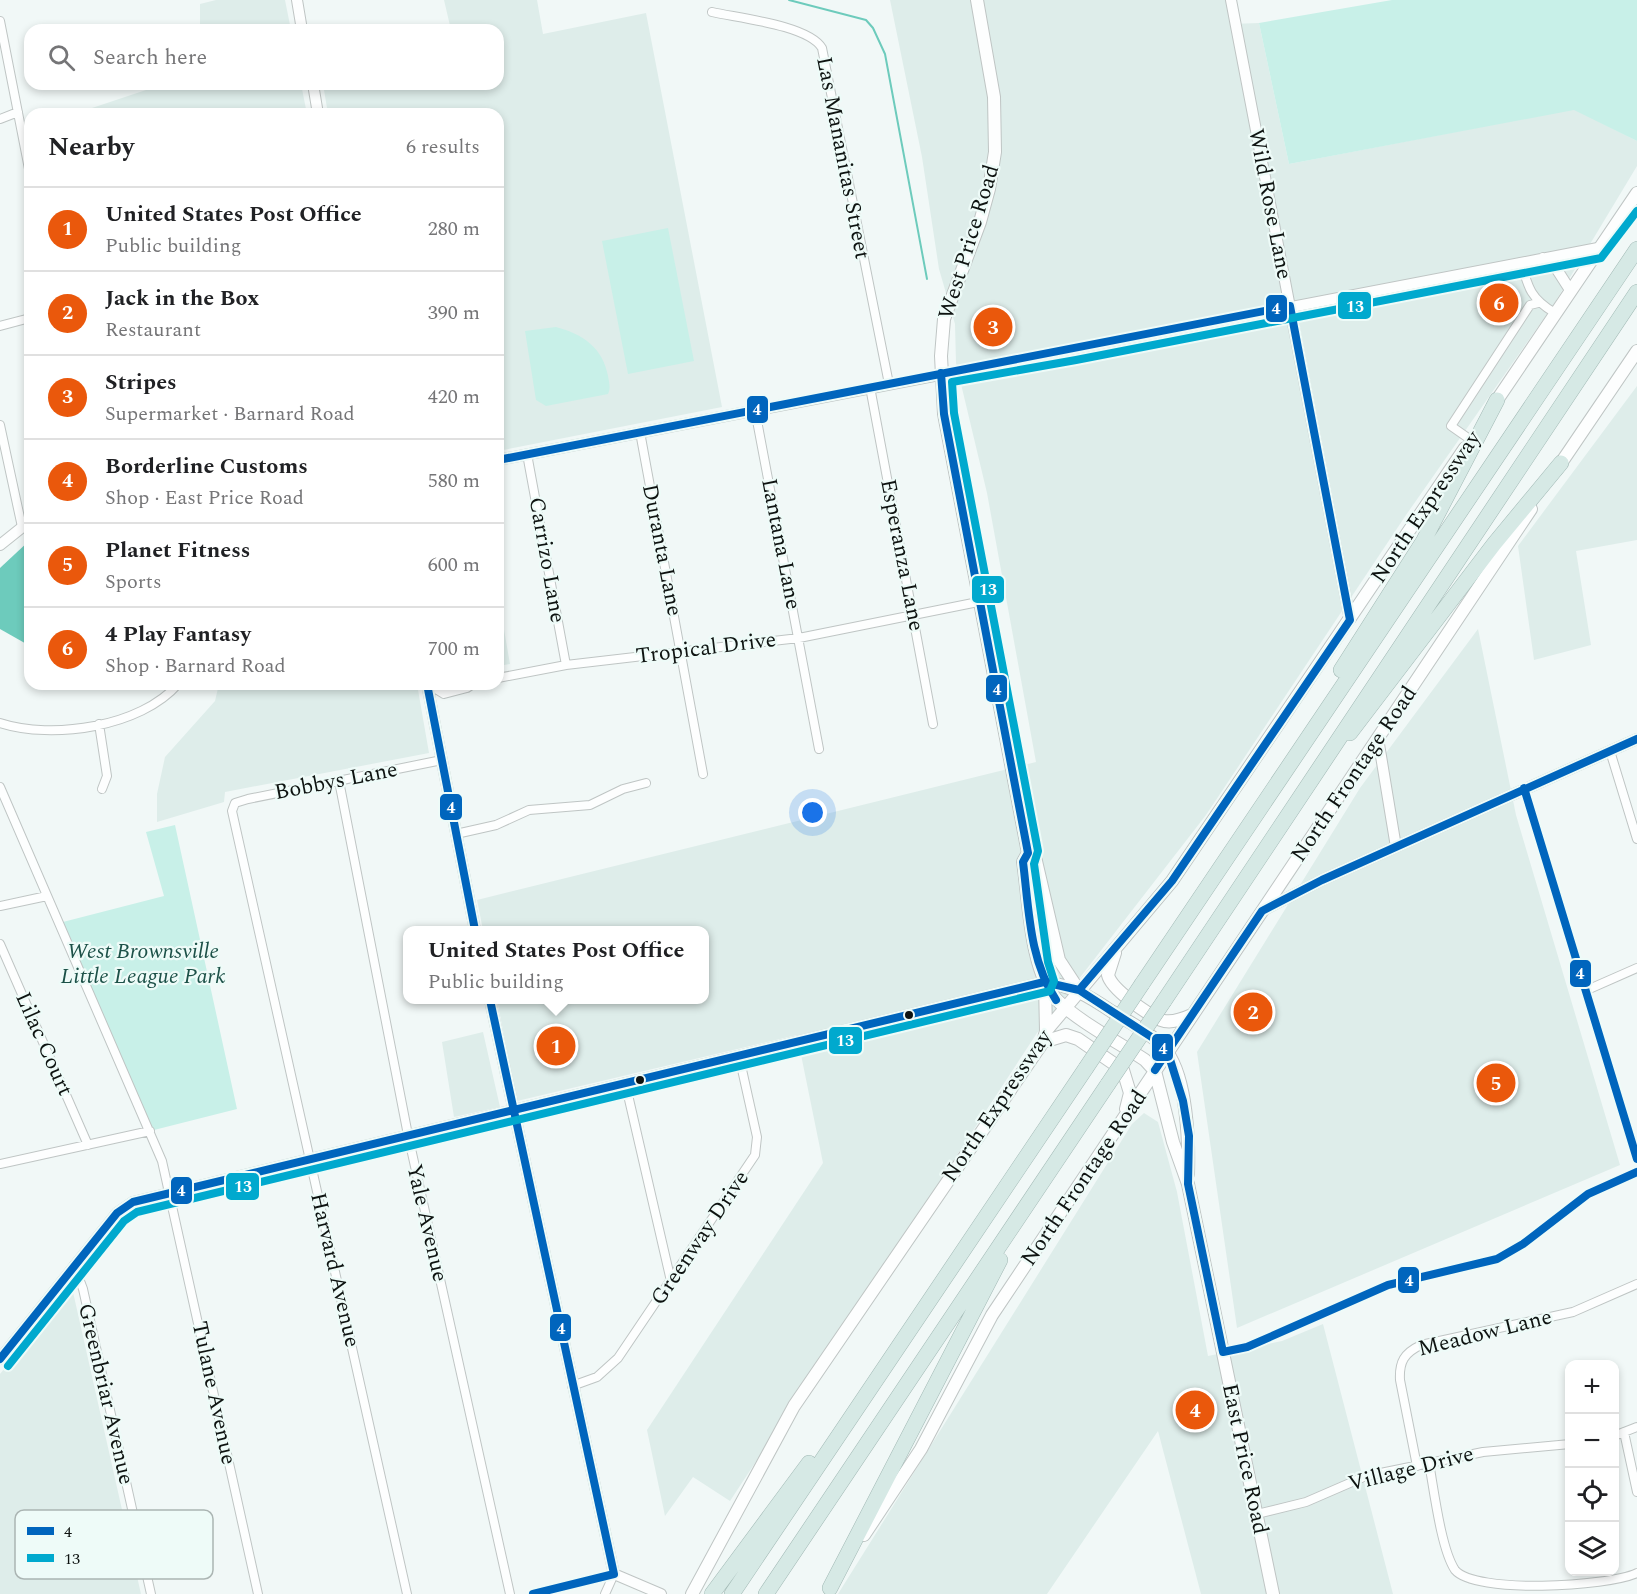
<!DOCTYPE html>
<meta charset="utf-8">
<style>
body{margin:0;font-family:Spectral,serif;background:#f2f2f2;color:#202124}
.controls{position:absolute;right:18px;bottom:18px;display:grid;overflow:hidden;border-radius:12px;box-shadow:0 3px 9px #0003}
.controls button{width:54px;height:54px;display:grid;place-items:center;padding:0;border:0;border-bottom:2px solid #e0e0e0;background:#fff;color:#202124;font:30px sans-serif}
.you{position:absolute;left:813px;top:813px;width:21px;height:21px;margin:-15px;border:4px solid #fff;border-radius:50%;background:#1a73e8;box-shadow:0 0 0 9px #1a73e833}
.badge{display:grid;place-items:center;width:39px;height:39px;border-radius:50%;background:#ea580c;color:#fff;font-size:20px;font-weight:700}
.pin{position:absolute;translate:-50% -50%;border:3px solid #fff;box-shadow:0 2px 6px #0006}
.popup{position:absolute;left:403px;top:926px;width:306px;height:78px;box-sizing:border-box;display:grid;place-content:center;border-radius:12px;background:#fff;filter:drop-shadow(0 2px 4px #0005);font-size:20px;white-space:nowrap;color:#757577}
.popup b{font-size:22px;color:#202124}
.popup::after{content:'';position:absolute;left:50%;top:100%;margin-left:-12px;border:12px solid transparent;border-top-color:#fff}
.list{margin:0;padding:0;list-style:none}
h2{display:flex;justify-content:space-between;align-items:center;height:78px;margin:0;padding:0 24px;font-size:26px}
h2 small{font-size:20px;font-weight:400;color:#757577}
.list li{display:grid;grid-template-columns:39px 1fr auto;gap:18px;align-items:center;box-sizing:border-box;height:84px;padding:0 24px;border-top:2px solid #e0e0e0}
.list b{display:block;font-size:22px;white-space:nowrap}
.list p{margin:0;font-size:20px;white-space:nowrap;color:#757577}
.list em{font-size:20px;font-style:normal;color:#757577}
.icon{flex:none;width:33px;height:33px;fill:none;stroke:currentColor;stroke-width:2;stroke-linecap:round;stroke-linejoin:round}
.map{position:relative;flex:none;width:1637px;height:1594px;overflow:hidden}
.search{position:absolute;background:#fff;box-shadow:0 3px 9px #0003;left:24px;top:24px;width:480px;height:66px;display:flex;align-items:center;gap:15px;box-sizing:border-box;padding:0 21px;border-radius:18px;color:#757577;font-size:22px}
.panel{position:absolute;background:#fff;box-shadow:0 3px 9px #0003;left:24px;top:108px;width:480px;height:582px;border-radius:18px}
.map>svg:first-child{display:block}
.built{fill:#deedea}
.green{fill:#c8f0e8}
.water{fill:#6dcbbc}
.lines{fill:none;stroke-linecap:round;stroke-linejoin:round}
.stream{stroke:#6dcbbc;stroke-width:2}
.minor-casing{stroke:#bfc5c4;stroke-width:10}
.tertiary-casing{stroke:#bfc5c4;stroke-width:12}
.secondary-casing{stroke:#bfc5c4;stroke-width:14}
.motorway-casing{stroke:#a1b8b4;stroke-width:16}
.minor{stroke:#fdfefe;stroke-width:8}
.tertiary{stroke:#fdfefe;stroke-width:10}
.secondary{stroke:#fdfefe;stroke-width:12}
.motorway{stroke:#d6e9e5;stroke-width:15}
.motorway-bridge-casing{stroke:#a1b8b4;stroke-width:16;stroke-linecap:butt}
.motorway-bridge{stroke:#d6e9e5;stroke-width:15}
.bus-1-casing{stroke:#eefbf8;stroke-width:12}
.bus-2-casing{stroke:#eefbf8;stroke-width:12}
.bus-1{stroke:#0065bd;stroke-width:8}
.bus-2{stroke:#00a9ce;stroke-width:8}
.bus-dot{fill:#0e1311;stroke:#eefbf8;stroke-width:2}
.labels{text-anchor:middle;dominant-baseline:central;stroke-width:4.5;stroke-linejoin:round;paint-order:stroke}
.street-label{font-size:22px;fill:#0e1311;stroke:#eefbf8}
.park-label{font-size:22px;font-style:italic;fill:#1c5148;stroke:#eefbf8}
.key{fill:#eefbf8;stroke:#abb5b3;stroke-width:1.5}
.key-label{font-size:16px;fill:#0e1311}
.line-badge{stroke:#eefbf8;stroke-width:2}
.badge-label{font-size:16px;text-anchor:middle;font-weight:bold;fill:#fff}
</style>
<div class="map">
<svg width="1637" height="1594" viewBox="0 0 1637 1594">
<rect width="100%" height="100%" fill="#f1f8f7"/>
<path class="built" d="M216,0h69l6,30h-91v-26z
M444,0h93l6,34 103,-21 76,394 -224,44v-337h-170l-5,-30h175v-54h-47z
M890,0h336l5,24 28,-1 30,141 285,-55 63,32v25l-83,138 -148,211 -200,300 -169,218 -307,468 -37,-24 -28,39 -18,-86 176,-267 -26,-128 -280,66 -20,-101h207v-70h-221l-6,-30 559,-138 -49,-269 -31,-130 -1,-39 -16,-55 -17,-112z
M164,84h137l6,30h-233z
M1637,386v154l-61,11 15,94 -57,15 -16,-114z
M498,595l12,69 -12,2z
M1478,629l38,186 104,350 -383,163 -40,-276 163,-264z
M219,684h198l12,69 -204,39 -1,10 -67,20v-28l8,-37 50,-56z
M483,1032l17,75 -46,10 -12,-75z
M1144,1113l14,9 19,70 31,164 74,-15 41,-17 70,270h-192l-43,-163 -111,163h-209l294,-470z
M67,1291l6,1 68,302h-141v-220z"/>
<path class="green" d="M1392,0h245v141l-63,-31 -285,54 -30,-141z
M668,228l26,133 -66,13 -26,-133z
M556,327c27,7 47,21 52,49 1,6 3,12 0,18l-62,12 -10,-6 -11,-69z
M175,825l62,284 -87,22 -91,-208 105,-27 -18,-64z"/>
<path class="water" d="M30,540v106l-30,-17v-61z"/>
<g class="lines">
<path class="stream" d="M789,0l77,20 7,8 12,26 42,225"/>
<g class="minor-casing">
<path id="minor" d="M712,12c26,6 96,13 110,36l67,336
M0,21l30,153
M0,119l18,-7
M1521,262c7,26 10,37 34,51
M0,326l30,-8
M870,387l63,337
M755,410l64,339
M0,425l22,102
M640,432l63,342
M1471,440l-20,-14 79,-121 8,-2
M527,454l39,211
M498,678l68,-13 233,-27 179,-36
M429,691l7,-2 8,5 23,-6 6,-4
M0,723c52,17 141,4 178,-39
M99,724l8,52 -5,13
M1610,751l27,88
M339,781l69,354 102,459
M0,787l162,374 96,433
M1524,788l113,371
M456,834l40,-9 33,-15 61,-5 33,-16 23,-6
M0,906l47,-10
M0,944l88,201
M1587,990l50,-22
M625,1082l46,199
M0,1164l150,-33
M74,1265l9,24 68,305
M1223,1352l24,-5 141,-62 109,-26 26,-15 65,-50 49,-22
M572,1386l25,-9 21,-19 137,-203 2,-18 -18,-81
M1624,1432l13,60
M1614,1436l23,-9
M1429,1463c5,27 12,86 26,107 20,24 152,17 182,3
M1417,1466l-17,-86c-1,-18 4,-27 21,-35l152,-33 64,-28
M1257,1514l49,-12 60,-26 117,-24 87,-8
M407,1594l-175,-783 3,-8 13,-4 194,-39
M533,1594l81,-20
M605,1594l9,-20"/>
</g>
<g class="tertiary-casing">
<path id="tertiary" d="M297,0l5,30
M1231,0l119,620
M313,84l5,30
M1543,258l11,7 16,25
M498,460l1100,-212
M0,545l30,-24
M427,684l48,246
M1378,738l18,109
M1262,911l60,-31 315,-141
M490,1000l124,574 47,20
M0,1359l117,-146 16,-11 911,-220"/>
</g>
<g class="secondary-casing">
<path id="secondary" d="M977,0l17,97 1,55 -6,37 -9,33 -36,97 -3,37 3,58 84,439 -5,9c6,38 7,110 34,138 18,19 64,44 88,60l10,11 18,71 15,42 85,410
M1493,406l144,-213
M1557,469l80,-118
M1028,853l8,8 23,99 19,29
M1115,953l-7,22c3,14 39,39 53,45 10,4 22,-1 31,-5
M1044,982c27,3 46,15 67,29 19,12 43,23 56,41 20,28 22,89 21,122
M1045,983l1,48
M1043,1042l23,-7 12,4 45,31 7,23 -4,16
M864,1535l57,-86 71,-134 539,-806
M692,1594l102,-188 249,-364 3,-11 126,-150 293,-433"/>
</g>
<g class="motorway-casing">
<path id="motorway" d="M1341,670l83,-130 73,-140
M1350,733l144,-189 67,-81
M1142,984l495,-735
M1164,1001l473,-709
M830,1588l170,-328
M712,1594l97,-131
M732,1594l354,-526
M766,1594l342,-510"/>
</g>
<use href="#minor" class="minor"/>
<use href="#tertiary" class="tertiary"/>
<use href="#secondary" class="secondary"/>
<use href="#motorway" class="motorway"/>
<g class="motorway-bridge-casing">
<path id="motorway-bridge" d="M1086,1068l56,-84
M1108,1084l56,-83"/>
</g>
<use href="#motorway-bridge" class="motorway-bridge"/>
<g class="bus-1-casing">
<path id="bus-1" d="M941,373l3,41 84,439 -5,9c6,47 6,97 33,138
M498,460l792,-154 60,314 -178,261 -93,109
M427,684l48,246
M1524,788l113,371
M490,1000l124,574 -81,20
M1155,1070l107,-159 60,-31 315,-141
M0,1359l117,-146 16,-11 911,-220 35,8 74,48 15,15 15,48 6,35 -1,48 35,168 24,-5 141,-62 109,-26 26,-15 65,-50 49,-22"/>
</g>
<g class="bus-2-casing">
<path id="bus-2" d="M8,1366l116,-145 13,-9 913,-221 4,-10 -6,-19 -14,-98 4,-13 -84,-438 -2,-31 124,-22 525,-102 36,-47"/>
</g>
<use href="#bus-1" class="bus-1"/>
<use href="#bus-2" class="bus-2"/>
</g>
<g class="bus-dot">
<circle cx="909" cy="1015" r="5"/>
<circle cx="640" cy="1080" r="5"/>
</g>
<g class="labels">
<g class="street-label">
<text transform="translate(843 158) rotate(79)">Las Mananitas Street</text>
<text transform="translate(1270 204) rotate(79)">Wild Rose Lane</text>
<text transform="translate(969 242) rotate(-73)">West Price Road</text>
<text transform="translate(1426 507) rotate(-56)">North Expressway</text>
<text transform="translate(781 544) rotate(79)">Lantana Lane</text>
<text transform="translate(662 550) rotate(79)">Duranta Lane</text>
<text transform="translate(902 555) rotate(79)">Esperanza Lane</text>
<text transform="translate(547 560) rotate(80)">Carrizo Lane</text>
<text transform="translate(706 648) rotate(-7)">Tropical Drive</text>
<text transform="translate(1354 774) rotate(-56)">North Frontage Road</text>
<text transform="translate(336 781) rotate(-11)">Bobbys Lane</text>
<text transform="translate(44 1044) rotate(66)">Lilac Court</text>
<text transform="translate(997 1106) rotate(-56)">North Expressway</text>
<text transform="translate(1084 1178) rotate(-56)">North Frontage Road</text>
<text transform="translate(427 1223) rotate(77)">Yale Avenue</text>
<text transform="translate(700 1238) rotate(-56)">Greenway Drive</text>
<text transform="translate(335 1270) rotate(77)">Harvard Avenue</text>
<text transform="translate(1485 1333) rotate(-14)">Meadow Lane</text>
<text transform="translate(214 1393) rotate(78)">Tulane Avenue</text>
<text transform="translate(106 1394) rotate(77)">Greenbriar Avenue</text>
<text transform="translate(1245 1459) rotate(78)">East Price Road</text>
<text transform="translate(1411 1469) rotate(-14)">Village Drive</text>
</g>
<g class="park-label">
<text x="143" y="951">West Brownsville<tspan x="143" dy="25">Little League Park</tspan></text>
</g>
</g>
<rect x="15" y="1510" width="198" height="69" rx="9" class="key"/>
<rect x="27" y="1527" width="27" height="8" fill="#0065bd"/>
<rect x="27" y="1554" width="27" height="8" fill="#00a9ce"/>
<g class="key-label">
<text x="64" y="1537">4</text>
<text x="64" y="1564">13</text>
</g>
<g class="line-badge">
<rect x="1337" y="291" width="35" height="29" rx="6" fill="#00a9ce"/>
<rect x="1265" y="294" width="23" height="29" rx="6" fill="#0065bd"/>
<rect x="746" y="395" width="23" height="29" rx="6" fill="#0065bd"/>
<rect x="971" y="575" width="34" height="29" rx="6" fill="#00a9ce"/>
<rect x="985" y="674" width="23" height="29" rx="6" fill="#0065bd"/>
<rect x="439" y="793" width="24" height="28" rx="6" fill="#0065bd"/>
<rect x="1569" y="959" width="23" height="29" rx="6" fill="#0065bd"/>
<rect x="828" y="1026" width="35" height="29" rx="6" fill="#00a9ce"/>
<rect x="1151" y="1033" width="23" height="29" rx="6" fill="#0065bd"/>
<rect x="225" y="1172" width="35" height="29" rx="6" fill="#00a9ce"/>
<rect x="170" y="1176" width="23" height="29" rx="6" fill="#0065bd"/>
<rect x="1397" y="1266" width="23" height="28" rx="6" fill="#0065bd"/>
<rect x="549" y="1313" width="23" height="29" rx="6" fill="#0065bd"/>
</g>
<g class="badge-label">
<text x="1355" y="312">13</text>
<text x="1276" y="314">4</text>
<text x="757" y="415">4</text>
<text x="988" y="595">13</text>
<text x="997" y="695">4</text>
<text x="451" y="813">4</text>
<text x="1580" y="979">4</text>
<text x="845" y="1046">13</text>
<text x="1163" y="1054">4</text>
<text x="243" y="1192">13</text>
<text x="181" y="1196">4</text>
<text x="1409" y="1286">4</text>
<text x="561" y="1334">4</text>
</g>
</svg>
<div class="controls">
<button>+</button>
<button>−</button>
<button><svg class="icon" aria-label="locate" viewBox="0 0 24 24"><circle cx="12" cy="12" r="6"/><path d="M12 2v4M12 18v4M2 12h4M18 12h4"/></svg></button>
<button><svg class="icon" aria-label="layers" viewBox="0 0 24 24"><path d="M12 4l9 5-9 5-9-5zM3 14l9 5 9-5"/></svg></button>
</div>
<div class="you"></div>
<div class="pin badge" style="left:556px;top:1046px">1</div>
<div class="popup"><b>United States Post Office</b>Public building</div>
<div class="pin badge" style="left:1253px;top:1012px">2</div>
<div class="pin badge" style="left:993px;top:327px">3</div>
<div class="pin badge" style="left:1195px;top:1410px">4</div>
<div class="pin badge" style="left:1496px;top:1083px">5</div>
<div class="pin badge" style="left:1499px;top:303px">6</div>
<div class="search"><svg class="icon" aria-label="search" viewBox="0 0 24 24"><circle cx="10" cy="10" r="6"/><path d="M15 15l6 6"/></svg>Search here</div>
<section class="panel">
<h2>Nearby<small>6 results</small></h2>
<ul class="list">
<li><span class="badge">1</span><div><b>United States Post Office</b><p>Public building</p></div><em>280 m</em></li>
<li><span class="badge">2</span><div><b>Jack in the Box</b><p>Restaurant</p></div><em>390 m</em></li>
<li><span class="badge">3</span><div><b>Stripes</b><p>Supermarket · Barnard Road</p></div><em>420 m</em></li>
<li><span class="badge">4</span><div><b>Borderline Customs</b><p>Shop · East Price Road</p></div><em>580 m</em></li>
<li><span class="badge">5</span><div><b>Planet Fitness</b><p>Sports</p></div><em>600 m</em></li>
<li><span class="badge">6</span><div><b>4 Play Fantasy</b><p>Shop · Barnard Road</p></div><em>700 m</em></li>
</ul>
</section>
</div>
